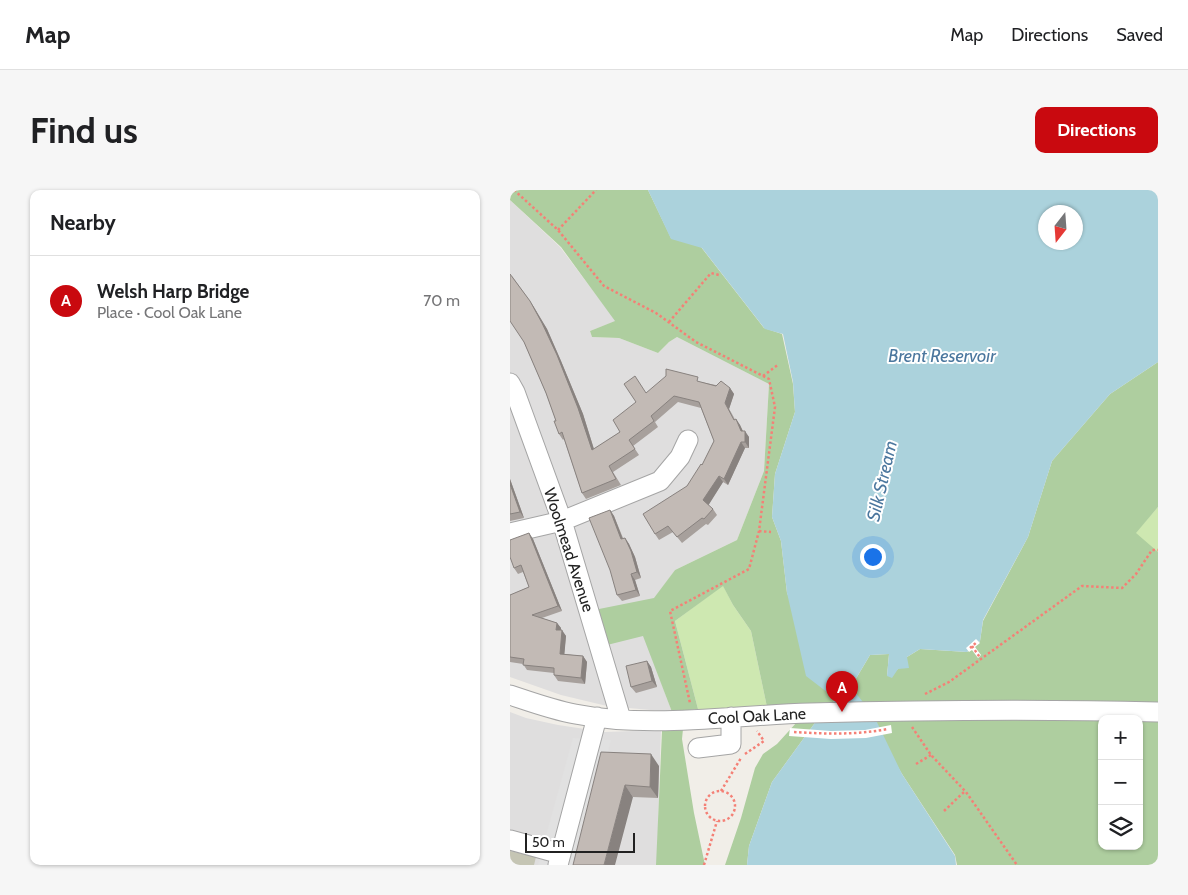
<!DOCTYPE html>
<meta charset="utf-8">
<style>
body{margin:0;font-family:Cabin,sans-serif;background:#f6f6f6;color:#202124}
.controls{position:absolute;right:15px;bottom:15px;display:grid;overflow:hidden;border-radius:10px;box-shadow:0 1px 4px #0004}
.controls button{width:45px;height:45px;display:grid;place-items:center;padding:0;border:0;border-bottom:1px solid #e0e0e0;background:#fff;color:#202124;font:25px sans-serif}
.compass{position:absolute;left:528px;top:15px;width:45px;height:45px;border-radius:50%;background:#fff;box-shadow:0 1px 4px #0004;rotate:197deg}
.scale{position:absolute;left:15px;bottom:12px;width:110px;box-sizing:border-box;padding-left:5px;border:2px solid #212121;border-top:0;font-size:14px;line-height:18px;white-space:nowrap;color:#212121;-webkit-text-stroke:4px #fff;paint-order:stroke}
.you{position:absolute;left:362px;top:366px;width:18px;height:18px;margin:-12px;border:4px solid #fff;border-radius:50%;background:#1a73e8;box-shadow:0 0 0 8px #1a73e833}
.badge{display:grid;place-items:center;width:32px;height:32px;border-radius:50%;background:#c9090f;color:#fff;font-size:16px;font-weight:700}
.pin{position:absolute;translate:-50% -41px;filter:drop-shadow(0 1px 2px #0008)}
.pin::after{content:'';position:absolute;top:26px;width:18px;height:15px;background:inherit;clip-path:polygon(0 0,100% 0,50% 100%)}
.list{margin:0;padding:0;list-style:none}
h2{display:flex;justify-content:space-between;align-items:center;height:65px;margin:0;padding:0 20px;font-size:21px}
h2 small{font-size:16px;font-weight:400;color:#757577}
.list li{display:grid;grid-template-columns:32px 1fr auto;gap:15px;align-items:center;box-sizing:border-box;height:90px;padding:0 20px;border-top:1px solid #e0e0e0}
.list b{display:block;font-size:19px;white-space:nowrap}
.list p{margin:0;font-size:16px;white-space:nowrap;color:#757577}
.list em{font-size:16px;font-style:normal;color:#757577}
.icon{flex:none;width:28px;height:28px;fill:none;stroke:currentColor;stroke-width:2;stroke-linecap:round;stroke-linejoin:round}
.map{position:relative;flex:none;width:648px;height:675px;overflow:hidden;border-radius:10px}
header{display:flex;align-items:center;gap:30px;box-sizing:border-box;height:70px;padding:0 25px;background:#fff;border-bottom:1px solid #e0e0e0}
header strong{font-size:24px}
nav{display:flex;gap:28px;margin-inline-start:auto;font-size:18px}
.intro{display:flex;align-items:center;justify-content:space-between;box-sizing:border-box;height:120px;padding:0 30px}
h1{margin:0;font-size:35px}
.button{padding:12px 22px;border-radius:10px;background:#c9090f;color:#fff;font-size:18px;font-weight:700}
main{display:flex;gap:30px;padding:0 30px}
aside{flex:1;background:#fff;border-radius:10px;box-shadow:0 1px 4px #0004}
.map>svg:first-child{display:block}
.residential{fill:#dfdede}
.construction{fill:#c5c5b4}
.grass{fill:#cee8b1}
.forest{fill:#aece9f;fill-rule:evenodd}
.parking{fill:#e1e1e1}
.water{fill:#abd2dc;fill-rule:evenodd}
.pier{fill:#fff}
.lines{fill:none;stroke-linecap:round;stroke-linejoin:round}
.minor-casing{stroke:#a5a5a5;stroke-width:21}
.path{stroke:#f48076;stroke-width:2.5;stroke-dasharray:2.5 2.5;stroke-linecap:butt}
.minor{stroke:#fff;stroke-width:19}
.wall{fill:#a7a09c}
.shaded-wall{fill:#88827f}
.building{fill:#c2bab5;stroke:#88827f}
.labels{text-anchor:middle;dominant-baseline:central;stroke-width:4;stroke-linejoin:round;paint-order:stroke}
.street-label{font-size:16px;fill:#212121;stroke:#fff}
.water-label{font-size:18px;font-style:italic;fill:#4b779e;stroke:#fff}
</style>
<header>
<strong>Map</strong>
<nav><a>Map</a><a>Directions</a><a>Saved</a></nav>
</header>
<div class="intro"><h1>Find us</h1><a class="button">Directions</a></div>
<main>
<aside>
<h2>Nearby<small></small></h2>
<ul class="list">
<li><span class="badge">A</span><div><b>Welsh Harp Bridge</b><p>Place · Cool Oak Lane</p></div><em>70 m</em></li>
</ul>
</aside>
<div class="map">
<svg width="648" height="675" viewBox="0 0 648 675">
<rect width="100%" height="100%" fill="#f1eee8"/>
<path class="residential" d="M0,10l50,47 56,74 -26,10 2,6 27,1 39,15 11,-11 8,-5 92,47 -5,87 -27,69 -62,30 -20,28 -11,38 28,76 -65,-6 -46,-11 -51,-18z
M0,522l16,6 32,7 47,7 56,-2 -4,135h-147z"/>
<path class="construction" d="M0,661l26,6 -2,8h-24z"/>
<path class="grass" d="M648,317v53l-23,-27z
M213,395l10,20 18,26 16,76 -62,3 -7,-1 -23,-88z"/>
<path class="forest" d="M0,0h138l23,48 30,9 63,81 18,6 11,50 2,28 -20,62 -3,43 9,24 6,52 49,106 -7,7 -62,1 -16,-76 -18,-26 -10,-19 -48,35 23,88 -26,3 -29,-76 -44,11 -10,-36 65,-13 21,-28 62,-30 27,-69 5,-87 -92,-47 -8,5 -11,11 -39,-15 -27,-1 -2,-6 25,-10 -54,-74 -51,-47z
M648,172v145l-22,26 22,19v313h-201l-2,-10 -53,-81 -51,-87 19,-32 19,-1 -2,22 11,-7 9,-12 13,-8 47,3 13,-11 3,-20 45,-84 24,-76 58,-67zM592,529h37v127h-37z
M307,530l-45,62 -23,64 -2,19h-22l16,-47 14,-50 8,-14 14,-10 20,-22z
M173,539l-1,10 12,74 11,52h-49l6,-134z"/>
<path class="parking" d="M63,548l38,2 -33,125h-40z"/>
<path class="water" d="M138,0h510v172l-48,32 -58,67 -24,76 -45,83 -3,21 -13,11 -47,-3 -13,8 2,11 -11,1 -6,9 -5,-2 2,-22 -19,1 -19,32 23,29 28,58 53,82 1,9h-209l2,-19 23,-64 45,-62 19,-21 -30,-23 -19,-83 -6,-52 -9,-24 3,-43 20,-62 -2,-30 -10,-48 -18,-5 -63,-81 -31,-9zM536,22h30v30h-30z"/>
<path class="pier" d="M466,449l4,4 -5,4 6,8 -3,3 -6,-8 -3,2 -3,-4z
M381,535l1,8 -26,5 -35,1 -42,-3 1,-8 41,3 34,-1z"/>
<g class="lines">
<g class="minor-casing">
<path id="minor" d="M0,193l5,9 47,129 59,198
M0,343l52,-12 98,-40 20,-24 8,-17
M0,505c21,7 43,15 65,19 77,15 157,1 235,-1 116,-3 232,-4 348,-1
M188,558l33,-4v-27
M0,650l51,14
M48,675l39,-148"/>
</g>
<path class="path" d="M4,0l44,40 46,56 52,27 40,29 73,37 6,28 -16,124 -10,38 -79,42 20,92
M48,40l38,-40
M159,132l42,-49 8,2
M253,186l16,-12
M249,341l12,1
M462,456l9,13
M460,458l7,-6
M415,504l24,-12 133,-96 40,2 14,-14 16,-24h6
M402,537l19,28 35,37 51,73
M284,542c32,2 62,3 94,-3
M235,564l19,-13 -7,-10
M406,574l15,-9
M195 616a15 15 0 1 1 30 0a15 15 0 1 1-30 0Z
M211,601l20,-33
M434,621l21,-20
M194,675l13,-44"/>
<use href="#minor" class="minor"/>
</g>
<path class="wall" d="M2,86l22,31 13,22 14,32 22,53 11,35 26,-17 16,-30 10,-9 55,-11 29,6 4,6 -5,15 6,11 1,-1 4,6 3,6 6,6v11h-4l-17,37 -5,-3 -15,23 5,4 4,6 -9,10 -2,-1 -24,19 -9,-11 -14,8 -4,-6 32,-48 15,-21 12,-24 -13,-33 -23,-6 -23,20 3,5 -25,19 6,9 -26,17 8,13 -35,14 -4,-6 -18,-54 -1,1 -4,-6 -3,-13 -10,-28 -22,-51z
M0,289l14,39 -14,3z
M100,320l4,6 9,22h2l4,6 6,13 6,21 -6,2 5,16 -18,5 -5,-6z
M19,343l4,6 29,72 -20,7 15,5 4,5v2l5,6 -2,18 19,2 4,6 -2,22 -27,-3 -4,-6v-2l-27,-3 -4,-6 -13,-2v-67l19,-8 -6,-15 -5,2 -4,-6z
M137,471l4,6 6,20 -21,6 -5,-6z
M91,562l58,14 -1,32 -25,-1z"/>
<path class="shaded-wall" d="M20,111l17,28 14,32 22,53 13,42 -4,-6z
M220,198l4,6 -5,15 10,17 -14,-23z
M226,229l4,6 5,11v-5l4,6v11l-4,-6z
M231,252l4,6 -17,37 -4,-6z
M209,286l4,6 -15,24 -5,-6z
M0,289l14,39 -4,-6 -10,-28z
M100,320l4,6 11,29 -4,-6z
M19,343l4,6 29,72 -4,-5z
M115,348l4,6 6,13 6,21 -4,-6z
M121,384l4,6 5,16 -4,-6z
M47,433l4,5 -1,8 -4,-6z
M52,440l4,6 -2,23 -4,-5z
M73,466l4,6 -2,22 -4,-6z
M137,471l4,6 6,20 -5,-6z
M141,564l8,12 -1,32 -8,-11z
M115,595l8,12 -18,68h-11z"/>
<path class="building" d="M0,84l20,27 12,22 15,32 21,53 14,42 28,-18 -7,-12 23,-18 -12,-18 11,-8 11,17 20,-17v-7l32,8 -1,4 19,5 5,-5 9,7 -5,15 9,17 2,-1 5,12h4v11h-4l-17,37 -5,-3 -16,24 10,9 -9,10 -2,-1 -25,19 -9,-11 -13,8 -12,-20 44,-28 14,-22 1,1 12,-24 -15,-39 -25,-6 -23,20 3,5 -25,19 6,9 -26,17 7,13 -34,14 -20,-61 -3,2 -5,-13h2l-10,-28 -22,-51 -14,-21z
M0,294l10,28 -10,2z
M100,320l11,29 4,-1 6,13 6,21 -6,2 5,16 -19,5 -7,-25 -21,-52z
M19,343l29,73 -26,9 25,8 -1,7h6l-2,24 23,2 -2,22 -27,-3v-7l-31,-3 1,-6 -14,-2v-62l19,-8 -8,-22 -7,3 -4,-11v-17z
M137,471l5,20 -21,6 -5,-21z
M91,562l50,2 -1,33 -25,-2 -21,80h-31z"/>
<g class="labels">
<g class="street-label">
<text transform="translate(59 360) rotate(72)">Woolmead Avenue</text>
<text transform="translate(247 526) rotate(-3)">Cool Oak Lane</text>
</g>
<g class="water-label">
<text x="432" y="166">Brent Reservoir</text>
<text transform="translate(372 291) rotate(-77)">Silk Stream</text>
</g>
</g>
</svg>
<div class="controls">
<button>+</button>
<button>−</button>
<button><svg class="icon" aria-label="layers" viewBox="0 0 24 24"><path d="M12 4l9 5-9 5-9-5zM3 14l9 5 9-5"/></svg></button>
</div>
<svg class="compass" viewBox="-18 -18 36 36"><path d="M0-13l5 13h-10z" fill="#e53935"/><path d="M0 13l5-13h-10z" fill="#757577"/></svg>
<div class="scale">50 m</div>
<div class="you"></div>
<div class="pin badge" style="left:332px;top:522px">A</div>
</div>
</main>
